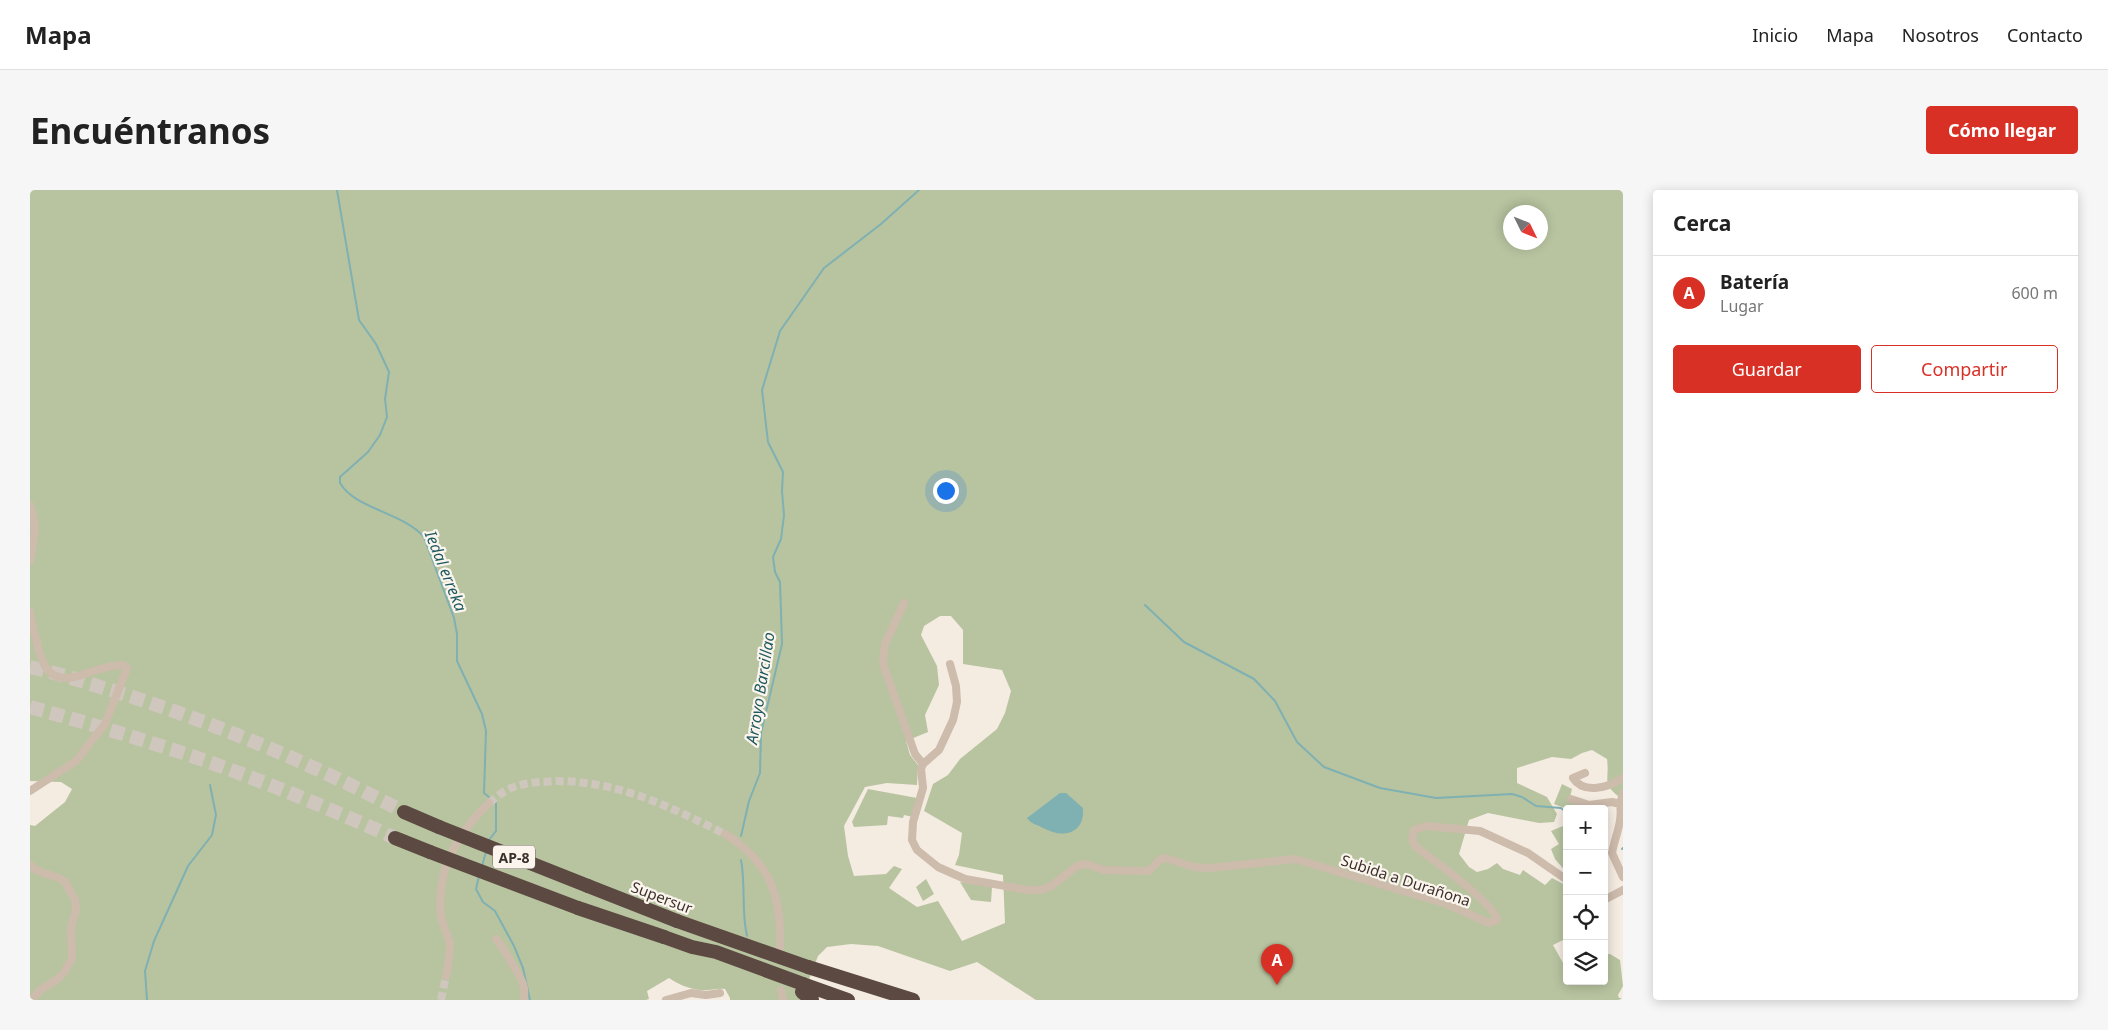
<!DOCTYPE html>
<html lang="es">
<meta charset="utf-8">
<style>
body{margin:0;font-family:"Noto Sans",sans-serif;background:#f6f6f6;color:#222}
.controls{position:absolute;right:15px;bottom:15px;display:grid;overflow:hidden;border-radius:5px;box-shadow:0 2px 12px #0003}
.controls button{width:45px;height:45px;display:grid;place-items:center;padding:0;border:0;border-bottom:1px solid #e0e0e0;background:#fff;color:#222;font:25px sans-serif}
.compass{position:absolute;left:1473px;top:15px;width:45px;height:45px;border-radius:50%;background:#fff;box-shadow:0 2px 12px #0003;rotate:133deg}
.you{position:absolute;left:915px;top:300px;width:18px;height:18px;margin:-12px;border:4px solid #fff;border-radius:50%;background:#1a73e8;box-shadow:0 0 0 8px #1a73e833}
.badge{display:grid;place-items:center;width:32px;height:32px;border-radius:50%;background:#d93025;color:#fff;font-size:16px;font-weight:700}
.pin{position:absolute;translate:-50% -41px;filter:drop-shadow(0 1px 2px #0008)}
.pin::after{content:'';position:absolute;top:26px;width:18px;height:15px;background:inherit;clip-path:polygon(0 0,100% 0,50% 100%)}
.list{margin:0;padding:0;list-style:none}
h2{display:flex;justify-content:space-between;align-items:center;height:65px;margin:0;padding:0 20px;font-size:21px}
h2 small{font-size:16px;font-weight:400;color:#767676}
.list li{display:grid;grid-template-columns:32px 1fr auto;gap:15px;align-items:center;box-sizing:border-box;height:75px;padding:0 20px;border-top:1px solid #e0e0e0}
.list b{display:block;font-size:19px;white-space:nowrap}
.list p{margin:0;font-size:16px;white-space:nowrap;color:#767676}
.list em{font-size:16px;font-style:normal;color:#767676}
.actions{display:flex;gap:10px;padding:15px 20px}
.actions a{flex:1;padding:11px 0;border:1px solid #d93025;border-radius:5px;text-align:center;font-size:18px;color:#d93025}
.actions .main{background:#d93025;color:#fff}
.icon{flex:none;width:28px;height:28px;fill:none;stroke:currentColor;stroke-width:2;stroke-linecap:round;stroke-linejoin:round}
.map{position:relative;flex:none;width:1593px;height:810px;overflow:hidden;border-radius:5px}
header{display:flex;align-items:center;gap:30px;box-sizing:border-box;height:70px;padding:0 25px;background:#fff;border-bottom:1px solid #e0e0e0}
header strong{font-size:24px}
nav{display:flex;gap:28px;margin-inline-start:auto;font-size:18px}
.intro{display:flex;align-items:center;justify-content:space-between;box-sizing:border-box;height:120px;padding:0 30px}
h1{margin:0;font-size:35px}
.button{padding:12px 22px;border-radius:5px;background:#d93025;color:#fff;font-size:18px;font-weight:700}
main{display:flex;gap:30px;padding:0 30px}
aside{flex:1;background:#fff;border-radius:5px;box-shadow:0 2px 12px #0003}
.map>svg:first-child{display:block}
.green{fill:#b8c4a0;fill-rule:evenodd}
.water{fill:#7fb0b2}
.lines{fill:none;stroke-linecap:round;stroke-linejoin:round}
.stream{stroke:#7fb0b2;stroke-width:2}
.street-tunnel{stroke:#cfc6bd;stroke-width:8;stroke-dasharray:8 4;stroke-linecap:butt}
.highway-tunnel{stroke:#cfc6bd;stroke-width:14;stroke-dasharray:14 7;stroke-linecap:butt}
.street{stroke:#cdbbac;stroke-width:8}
.highway{stroke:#5c4a42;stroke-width:14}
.highway-bridge{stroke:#5c4a42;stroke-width:14}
.labels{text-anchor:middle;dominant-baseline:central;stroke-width:4.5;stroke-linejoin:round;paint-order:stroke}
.shield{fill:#fbf5ee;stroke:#756b66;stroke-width:1}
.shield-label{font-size:14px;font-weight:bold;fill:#3b302b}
.street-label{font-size:15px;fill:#3b302b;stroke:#fbf5ee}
.water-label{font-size:16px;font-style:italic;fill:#1f5a5e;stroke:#fbf5ee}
</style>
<header>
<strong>Mapa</strong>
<nav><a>Inicio</a><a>Mapa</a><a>Nosotros</a><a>Contacto</a></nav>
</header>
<div class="intro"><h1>Encuéntranos</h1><a class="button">Cómo llegar</a></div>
<main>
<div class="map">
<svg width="1593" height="810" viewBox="0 0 1593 810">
<rect width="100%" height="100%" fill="#f4ebe1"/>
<path class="green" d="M0,0h1593v610c-23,-17 -13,-18 -16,-41l-15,-9 -10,3 -11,6 -19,-2 -35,11v15l30,14 10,17 -3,8 -15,1 -51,-10 -19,7 -10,34 10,13 8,5 11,-3 9,-6 6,6 17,6 3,-5 22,15 7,-7 15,8v52l-14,7 14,25v11h37v-27h6l10,6 3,26 -5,9 1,3h4v2h-587l-59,-38 -27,9 -72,-25 -27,-2 -24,3 -9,9 -17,44h-71v-2l-5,-9c-9,-1 -16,2 -25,1 -11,-1 -22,-6 -31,-12l-22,13 2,8 -3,1h-616v-175l5,1 30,-24 7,-13 -11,-7 -31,-1zM1480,22h30v30h-30zM910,426h11l12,14v34l39,6 9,21 -6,22 -8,16 -37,30 -12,16 -15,9 -9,27 38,22 -3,22 -4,10 48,10 2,48 -43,18 -24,-40 -21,6 -28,-19 13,-19 -8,-3 -8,8 -32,2 -6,-20 -4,-30 21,-39 22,-4 30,2 1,-20 -8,-10 -4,-14 22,-9 -3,-17 14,-30 -2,-19 -16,-31 3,-9z
M1532,594l10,5 -3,12 18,8h-20l-13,-5z
M838,599l49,9 -4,19 -9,-2 -1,3 -15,-2 -1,9 -33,2 -2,-5z
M1533,636l4,6v41l-12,-14 -4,-10 8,-5 -8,-13z
M896,689l8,15 -11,7 -7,-14z
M930,692l32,5 -1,15 -20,-2z"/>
<path class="water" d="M1030,603h6l17,15c2,26 -20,31 -40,20 -7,-4 -12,-4 -16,-10z"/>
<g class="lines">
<path class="stream" d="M307,0l22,130 17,24 13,28 -4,27 2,18 -7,18 -12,17 -28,25v6c15,26 62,29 84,54l30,81 3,16v27l25,53 4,17 -2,62 12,10v28l-7,9
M1115,415l39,37 70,37 21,22 22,41 27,25 56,21 56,10 76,-4 10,3 14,9 25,2 6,5
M711,646l8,-35 11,-28 1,-40 21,-89 -2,-62 -5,-10 -2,-15 8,-18 3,-24 -2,-24 1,-19 -15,-30 -6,-52 18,-59 44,-63 57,-44 38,-34
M1592,659l1,-1
M711,670c5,26 0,51 6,76
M1574,671l3,3
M452,676l4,-14
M449,686l-3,13 7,13 12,9 19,35 9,22 7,32
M117,810l-2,-29 9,-30 34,-75 24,-31 4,-20 -6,-30"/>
<path class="street-tunnel" d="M459,613c7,-5 14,-12 22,-15 15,-6 30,-6 45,-7 63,0 114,26 169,53
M411,810l5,-24"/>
<path class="highway-tunnel" d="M0,477c28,6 56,16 84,24 101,32 197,72 290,121
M0,517c43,12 85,24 128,38 80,25 159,58 237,93"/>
<path class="street" d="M0,315c8,22 4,34 0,56
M874,413l-19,41 -2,20 32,90 8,10
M0,422c1,9 4,17 6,27 5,24 12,46 42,37 15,-4 29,-11 45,-11l4,3 -22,56 -29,37 -46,30
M920,474l6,22 1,16 -4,18 -14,30 -16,14 -2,5 2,19 -10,34 -1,18 5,10 21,17 27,12 63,11h12l10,-3 27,-21 9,-2 18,6 44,1c7,-4 9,-12 17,-13l29,9 16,1 85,-9 152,45 42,19 8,-3c-1,-15 -66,-62 -81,-73 -4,-6 -5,-10 -2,-17l12,-4 54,5 48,22 39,27
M1555,583l-12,5c11,17 36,9 50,0
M1541,609l18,6 23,-3 8,2c3,18 -5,32 -8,49l11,24
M1590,614l3,-11
M695,644c45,28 57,62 55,113
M0,675l8,6 21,7 6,4 10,18 1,10 -5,17 1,31 -7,13 -6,7 -19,12 -8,10
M1574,710l19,-10
M466,749c5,5 26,40 27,45 2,5 1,11 1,16
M416,786c2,-10 4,-21 4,-31 -1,-10 -8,-19 -9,-29 -5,-46 16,-83 48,-113
M751,800l2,10
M636,810l25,-7 15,2 14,-2"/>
<path class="highway" d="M374,622l35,15
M365,648l35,14
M558,696l89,35
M548,718l86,29
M778,777l105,33
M773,794l45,16
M772,802l10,8"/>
<path class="highway-bridge" d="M409,637l149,59
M400,662l148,56
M647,731l131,46
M634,747l28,10 24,5 87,32"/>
</g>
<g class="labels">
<rect class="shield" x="463" y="655.5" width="42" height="23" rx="4"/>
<g class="shield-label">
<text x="484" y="667">AP-8</text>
</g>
<g class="street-label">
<text transform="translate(1376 690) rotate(18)">Subida a Durañona</text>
<text transform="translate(632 707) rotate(21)">Supersur</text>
</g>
<g class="water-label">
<text transform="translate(416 381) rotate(68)">Iedal erreka</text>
<text transform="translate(730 498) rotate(-81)">Arroyo Barcillao</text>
</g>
</g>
</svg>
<div class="controls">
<button>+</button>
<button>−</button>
<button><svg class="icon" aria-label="locate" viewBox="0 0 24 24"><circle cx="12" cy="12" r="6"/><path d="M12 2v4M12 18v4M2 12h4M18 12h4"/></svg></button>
<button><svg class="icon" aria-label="layers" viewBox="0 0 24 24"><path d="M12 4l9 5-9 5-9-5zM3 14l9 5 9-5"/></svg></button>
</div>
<svg class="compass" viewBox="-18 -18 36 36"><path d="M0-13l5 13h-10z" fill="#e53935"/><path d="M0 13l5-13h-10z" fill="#767676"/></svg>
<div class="you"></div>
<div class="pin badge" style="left:1247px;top:795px">A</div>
</div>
<aside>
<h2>Cerca<small></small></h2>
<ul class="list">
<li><span class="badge">A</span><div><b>Batería</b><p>Lugar</p></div><em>600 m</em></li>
</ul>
<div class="actions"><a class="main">Guardar</a><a>Compartir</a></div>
</aside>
</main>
